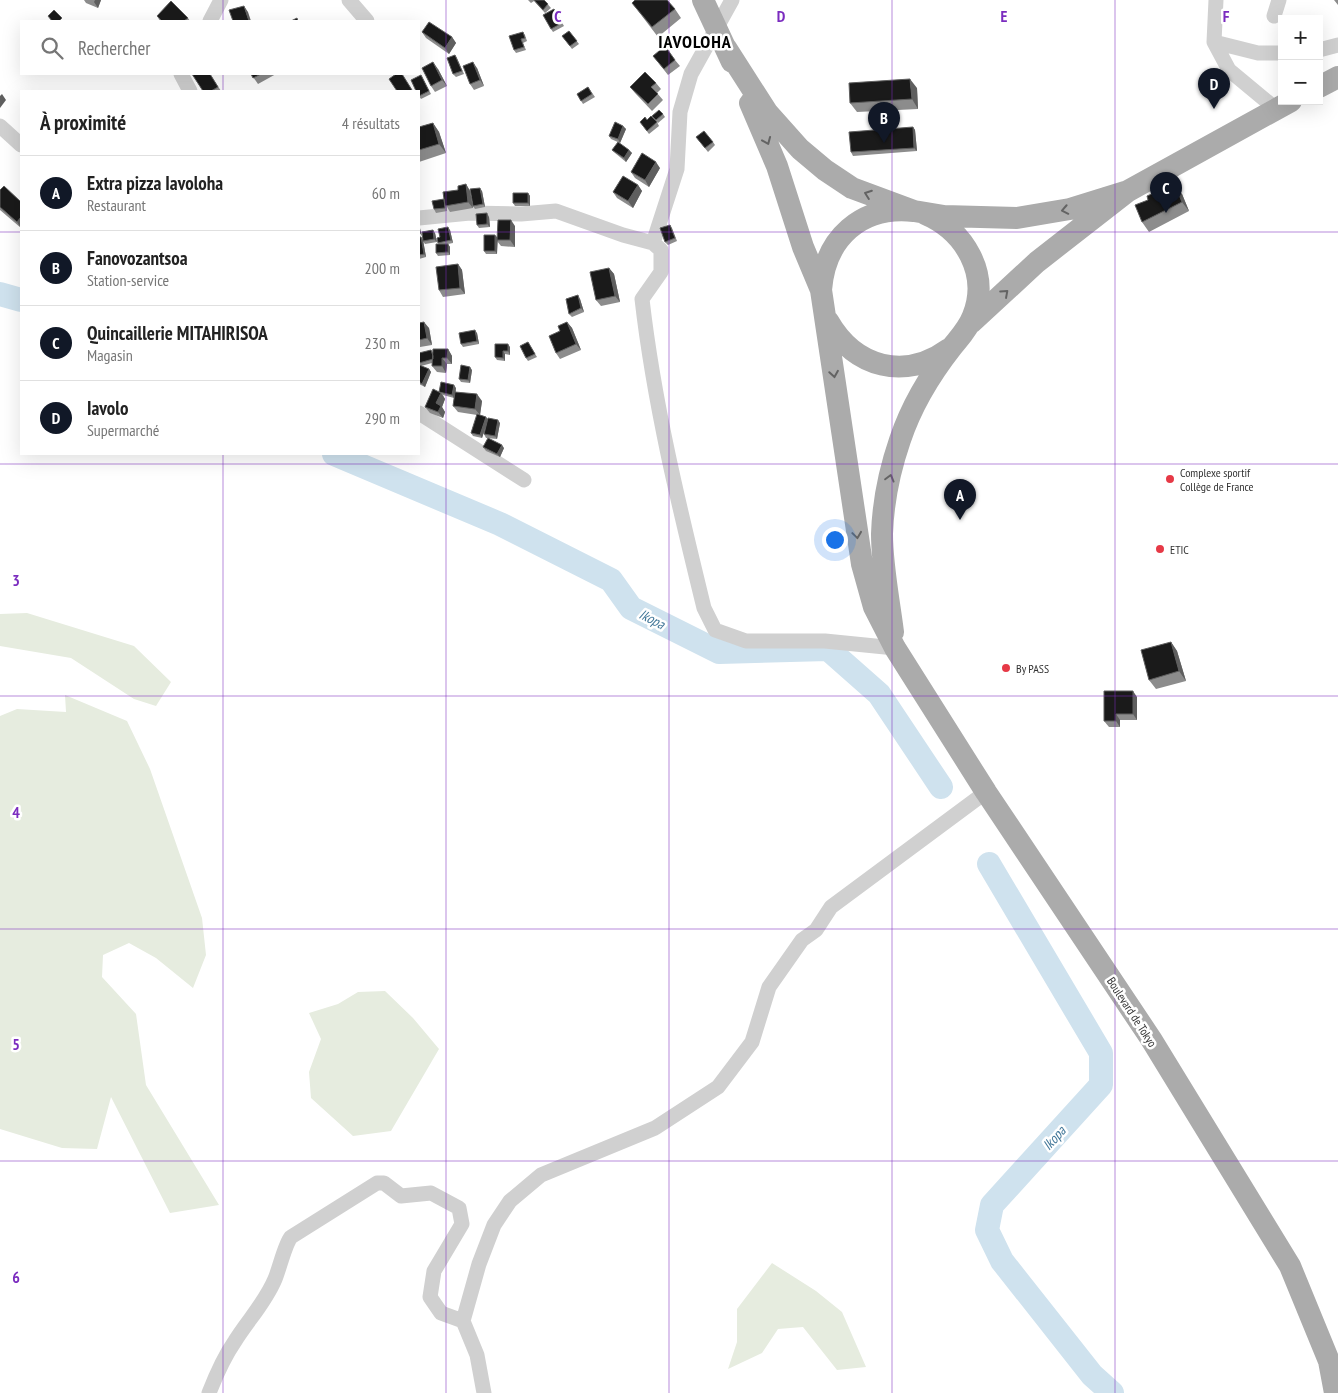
<!DOCTYPE html>
<html lang="fr">
<meta charset="utf-8">
<style>
body{margin:0;font-family:"PT Sans Narrow",sans-serif;background:#f6f6f6;color:#222}
.controls{position:absolute;right:15px;top:15px;display:grid;overflow:hidden;border-radius:0px;box-shadow:0 5px 20px #0002}
.controls button{width:45px;height:45px;display:grid;place-items:center;padding:0;border:0;border-bottom:1px solid #e0e0e0;background:#fff;color:#222;font:25px sans-serif}
.you{position:absolute;left:834px;top:539px;width:18px;height:18px;margin:-12px;border:4px solid #fff;border-radius:50%;background:#1a73e8;box-shadow:0 0 0 8px #1a73e833}
.badge{display:grid;place-items:center;width:32px;height:32px;border-radius:50%;background:#111827;color:#fff;font-size:16px;font-weight:700}
.pin{position:absolute;translate:-50% -41px;filter:drop-shadow(0 1px 2px #0008)}
.pin::after{content:'';position:absolute;top:26px;width:18px;height:15px;background:inherit;clip-path:polygon(0 0,100% 0,50% 100%)}
.list{margin:0;padding:0;list-style:none}
h2{display:flex;justify-content:space-between;align-items:center;height:65px;margin:0;padding:0 20px;font-size:21px}
h2 small{font-size:16px;font-weight:400;color:#767676}
.list li{display:grid;grid-template-columns:32px 1fr auto;gap:15px;align-items:center;box-sizing:border-box;height:75px;padding:0 20px;border-top:1px solid #e0e0e0}
.list b{display:block;font-size:19px;white-space:nowrap}
.list p{margin:0;font-size:16px;white-space:nowrap;color:#767676}
.list em{font-size:16px;font-style:normal;color:#767676}
.icon{flex:none;width:28px;height:28px;fill:none;stroke:currentColor;stroke-width:2;stroke-linecap:round;stroke-linejoin:round}
.map{position:relative;flex:none;width:1338px;height:1393px;overflow:hidden}
.search{position:absolute;background:#fff;box-shadow:0 5px 20px #0002;left:20px;top:20px;width:400px;height:55px;display:flex;align-items:center;gap:12px;box-sizing:border-box;padding:0 18px;border-radius:0px;color:#767676;font-size:19px}
.panel{position:absolute;background:#fff;box-shadow:0 5px 20px #0002;left:20px;top:90px;width:400px;height:365px;border-radius:0px}
.map>svg:first-child{display:block}
.green{fill:#e6ecdf}
.lines{fill:none;stroke-linecap:round;stroke-linejoin:round}
.river{stroke:#cfe2ee;stroke-width:24}
.minor{stroke:#d0d0d0;stroke-width:15}
.primary{stroke:#ababab;stroke-width:22}
.wall{fill:#8c8c8c}
.shaded-wall{fill:#5f5f5f}
.building{fill:#1a1a1a;stroke:#5f5f5f}
.oneway{stroke:#636363}
.grid{fill:none;stroke:#7b2cbf;stroke-width:1;stroke-opacity:0.55}
.poi-dot{fill:#e63946;stroke:#fff;stroke-width:2}
.labels{text-anchor:middle;dominant-baseline:central;stroke-width:5;stroke-linejoin:round;paint-order:stroke}
.poi-label{font-size:12px;fill:#333;stroke:#fff;text-anchor:start}
.street-label{font-size:12px;fill:#333;stroke:#fff}
.water-label{font-size:14px;font-style:italic;fill:#3f7597;stroke:#fff}
.district-label{font-size:18px;font-weight:bold;letter-spacing:1px;fill:#000;stroke:#fff}
.grid-label{font-size:16px;text-anchor:middle;font-weight:bold;fill:#7b2cbf;stroke:#fff;stroke-width:5;stroke-linejoin:round;paint-order:stroke}
</style>
<div class="map">
<svg width="1338" height="1393" viewBox="0 0 1338 1393">
<rect width="100%" height="100%" fill="#fff"/>
<path class="green" d="M27,613l107,33 37,36 -15,24 -22,-7 -63,-41 -71,-12v-32z
M65,695l62,26 23,48 52,149 4,37 -13,33 -37,-30 -27,-15 -26,12 -1,22 34,37 10,71 73,120 -49,8 -59,-116 -14,52 -35,-1 -62,-19v-413l17,-7 49,3z
M385,991l28,27 26,31 -48,82 -38,5 -42,-38 -2,-26 12,-33 -12,-26 29,-9 20,-12z
M772,1263l44,28 26,21 24,55 -29,3 -34,-43 -25,2 -16,24 -34,16 9,-27v-33z"/>
<g class="lines">
<path class="river" d="M0,294l21,6
M334,454l166,70 111,56 20,28 88,44 109,-3 51,45 62,93
M989,864l112,189v32l-109,120 -5,25 15,31 90,114 20,18"/>
<path class="minor" d="M349,0l18,21
M1216,0l-2,42 15,28 47,39
M1274,16l5,-16
M210,21l11,-21
M1214,42l44,11h24
M1319,50l19,-5
M181,74l9,17
M0,126l21,19
M419,218l51,-5 51,1 35,-3 67,24 30,8 24,-74 3,-57 11,-38 41,-74
M653,243l8,7v22l-19,27c12,105 37,207 62,309l11,22 31,11h79l70,7
M419,413l105,67
M209,1393c7,-18 15,-36 26,-52 13,-21 30,-38 40,-62 5,-12 10,-35 16,-42l86,-54h7l17,13 30,-3 28,15 3,16 -28,47 -4,26 11,16 22,8
M484,1393l-7,-38 -14,-34 16,-57 15,-39 16,-24 31,-26 114,-47 63,-41 34,-45 17,-55 33,-47 14,-10 15,-23 155,-115"/>
<path class="primary" d="M703,0l29,62
M726,48l41,64 33,37 25,21 27,18 62,23 30,5 73,2 53,-9 58,-18
M1319,87l19,-10
M750,103l27,63 26,81 18,43
M914,211c-53,-6 -89,27 -93,79l41,274 12,43 21,41 91,144 165,247 139,227 39,95 6,32
M828,321c27,47 77,60 121,28
M971,323l66,-61 91,-71 163,-90
M893,632c-4,-32 -11,-66 -11,-98 1,-31 8,-65 18,-94 11,-33 30,-65 52,-93 8,-10 16,-18 21,-31 17,-42 -8,-85 -48,-102"/>
</g>
<path class="wall" d="M84,0h17l-3,8 -12,-5z
M528,0h16l7,8 -6,5 -11,-12 -3,2z
M1334,0h4v5z
M632,3l43,6 6,9 -23,19z
M554,9l10,17 -11,6 -2,-3z
M157,16l31,2 2,3h-30z
M569,31l10,13 -7,5 -10,-13z
M422,32l30,5 4,6 -7,11 -23,-16z
M523,32l2,3 2,6 -4,2 3,7 -10,3 -2,-3z
M455,55l2,3 7,16 -8,3 -3,-3z
M653,56l22,4 5,6 -12,9z
M477,68l7,18 -10,4 -4,-6z
M438,69l9,17 -12,6 -4,-6z
M192,74h18l11,17h-18z
M251,74h25l-18,10z
M421,75l10,19 -10,5 -2,-3z
M656,83l5,6 -4,4 6,7 -11,11 -17,-18 -5,-6z
M588,87l7,10 -12,7 -6,-10z
M917,88l1,21 -61,3 -7,-9z
M663,114l2,3 -7,6 -6,-7z
M647,120l10,2 2,4 -10,8 -9,-12z
M433,123l6,9 7,21 -27,9v-35z
M623,126l3,3 -6,14 -9,-4 -2,-3z
M913,127l2,3 2,21 -64,5 -2,-4z
M696,137l17,5 2,3 -7,7z
M612,150h17l3,3 -6,9 -11,-9z
M660,168l-11,19 -14,-9 -4,-6z
M466,184l4,7 3,17 -23,4 -3,-5v4l-11,2 -2,-4 10,-10 1,1z
M638,185l4,6 -9,17 -16,-10 -4,-6z
M0,190l21,12v26l-21,-18z
M1167,190l15,4 7,17 -40,21 -7,-10 6,-22z
M482,191l3,16 -10,2 -2,-3z
M528,193l2,3v10h-15l-2,-3z
M489,217l1,10 -11,1 -2,-3z
M670,225l2,3 5,13 -9,4 -3,-3z
M515,226v21l-14,-1 -4,-5v13h-11l-2,-3 13,-14z
M450,230l3,13 -5,1 2,3v8l-12,1 -2,-3 3,-9 -1,-1 2,-6z
M435,233l2,9 -12,2 -2,-3z
M419,237l4,3 3,17 -7,2z
M458,264l4,6 3,24 -22,3 -4,-7z
M609,268l5,6 6,28 -19,4 -5,-6z
M580,299l4,13 -12,5 -3,-3z
M567,322l5,6 9,22 -21,9 -4,-6 4,-22z
M419,323l10,5 3,17 -12,2 -1,-1z
M477,333l2,11 -16,3 -2,-3z
M528,342l9,15 -9,4 -2,-3z
M495,344l15,3v8l-5,-1v7l-8,-1 -2,-3z
M448,349l4,7v8h-5l-1,9 -9,-1 -5,-6v-3l-11,3 -2,-3 12,-13 2,3z
M419,365l10,4 2,3 -6,15 -6,-3z
M472,370l-2,13 -9,-1 -2,-3z
M456,388v4l26,9 -2,14 6,2 1,2 13,4 -3,16 -11,-1 -2,-4 2,-9 -4,13 -9,-2 -2,-3 6,-18 -19,-3 -5,-6 1,-8 -11,-3 2,4 -3,8 3,5 -2,6 -13,-5 -5,-6 14,-15z
M483,447l21,1 -4,9 -14,-6z
M1171,642l6,9 9,30 -30,8 -7,-9z
M1137,697v23h-17v7h-11l-5,-6z"/>
<path class="shaded-wall" d="M95,0h6l-3,8 -4,-6z
M244,6l4,6 3,9h-2z
M452,37l4,6 -7,11 -4,-6z
M433,62l5,7 9,17 -5,-6z
M473,62l4,6 7,18 -4,-6z
M910,79l7,9 1,21 -6,-10z
M2,94l4,6 -6,8v-12z
M433,123l6,9 7,21 -7,-9z
M623,126l3,3 -6,14 -2,-4z
M913,127l2,3 2,21 -3,-3z
M629,150l3,3 -6,9 -2,-4z
M656,162l4,6 -11,19 -4,-7z
M466,184l4,7 3,17 -5,-6z
M638,185l4,6 -9,17 -5,-7z
M1175,185l7,9 7,17 -7,-9z
M480,188l2,3 3,16 -2,-3z
M528,193l2,3v10l-2,-3z
M487,213l2,4 1,10 -3,-3z
M21,217v11l-4,-6z
M511,220l4,6v21l-5,-7z
M419,224l3,12 -3,-4z
M448,227l2,3 3,13 -2,-3z
M433,230l2,3 2,9 -3,-3z
M495,235l3,3 -1,16 -2,-3z
M421,237l2,3 3,17 -2,-3z
M448,244l2,3v8l-2,-3z
M458,264l4,6 3,24 -5,-6z
M609,268l5,6 6,28 -5,-6z
M578,295l2,4 4,13 -3,-4z
M424,322l5,6 3,17 -5,-7z
M567,322l5,6 9,22 -5,-6z
M475,330l2,3 2,11 -2,-3z
M508,344l2,3v8l-2,-4z
M448,349l4,7v8l-5,-6z
M503,351l2,3v7l-2,-3z
M442,358l5,6 -1,9 -4,-7z
M470,367l2,3 -2,13 -2,-3z
M429,369l2,3 -6,15 -3,-3z
M454,385l2,3 -2,10 -2,-3z
M441,393l4,6 -3,8 3,5 -2,6 -5,-6 -2,-9z
M477,394l5,7 -2,14 -5,-6z
M486,417l2,3 -6,18 -2,-3z
M498,420l2,3 -3,16 -2,-3z
M502,445l2,3 -4,9 -3,-3z
M1171,642l6,9 9,30 -7,-10z
M1133,691l4,6v23l-4,-6z
M1116,714l4,6v7l-4,-6z"/>
<path class="building" d="M534,0h10l4,4 -5,6z
M635,0h32l8,9 -23,18 -20,-24z
M171,1l17,17 -4,3h-22l-5,-5z
M244,6l5,15h-16l-4,-11z
M554,9l8,14 -11,6 -8,-14z
M54,10l8,8 -3,3h-7l-4,-5z
M297,18l1,3h-7z
M429,22l23,15 -7,11 -23,-16z
M569,31l8,10 -7,5 -8,-10z
M523,32l2,6 -4,1 3,8 -10,3 -5,-14z
M665,46l10,14 -11,9 -11,-13z
M455,55l7,16 -9,3 -6,-16z
M433,62l9,18 -11,6 -9,-18z
M473,62l7,18 -10,4 -7,-18z
M645,72l11,11 -5,4 7,7 -10,10 -18,-17z
M192,74h18l8,13 -7,4h-8z
M251,74h10l-8,4z
M396,74h6l10,16 -1,1h-14l-8,-12z
M421,75l8,16 -10,5v-5h-3l-5,-11z
M910,79l2,20 -62,4 -1,-20z
M588,87l4,7 -11,7 -4,-7z
M659,110l4,4 -7,6 -4,-4z
M651,116l6,6 -10,9 -7,-9 5,-5 2,3z
M615,122l8,4 -5,13 -9,-3z
M433,123l6,21 -20,6v-23z
M913,127l1,21 -63,4 -2,-20z
M704,131l9,11 -8,6 -9,-11z
M618,142l11,8 -5,8 -12,-8z
M642,153l14,9 -11,18 -14,-8z
M623,176l15,9 -10,16 -15,-9z
M466,184l2,18 -23,4 -2,-14 15,-2v-4z
M1175,185l7,17 -40,20 -7,-17 13,-5 -1,-4 19,-8 1,3z
M4,186l17,16v15l-4,5 -17,-15v-17z
M480,188l3,16 -10,2 -3,-17z
M513,193h15v10h-15z
M444,199l1,9 -11,1 -2,-8z
M487,213v11l-10,1 -1,-11z
M498,220h13l-1,20h-13z
M670,225l5,13 -10,4 -5,-14z
M448,227l3,13 -13,3 -1,-5 3,-1 -2,-8z
M433,230l1,9 -11,2 -1,-9z
M484,235h11v16h-11z
M419,237h2l3,17 -5,1z
M436,244h12v8l-12,1z
M458,264l2,24 -21,2 -3,-23z
M609,268l6,28 -19,4 -6,-28z
M578,295l3,13 -12,6 -3,-15z
M424,322l3,16 -8,2v-17z
M567,322l9,22 -20,9 -7,-17 11,-5 -2,-5z
M475,330l2,11 -16,3 -2,-11z
M528,342l7,12 -9,4 -6,-12z
M495,344h13v7h-5v7l-8,-1z
M433,349h15l-1,9h-5v8h-10z
M431,350l2,6v3l-14,4v-10z
M419,365l10,4 -7,15 -3,-2z
M461,365l9,2 -2,13 -9,-1z
M441,382l13,3 -2,10 -13,-3z
M433,389l8,4 -5,10 5,3 -3,6 -13,-5z
M455,392l22,2 -2,15 -22,-3z
M477,414l9,3 -6,18 -9,-2z
M488,418l10,2 -3,16 -11,-2z
M488,438l14,7 -5,9 -14,-7z
M1171,642l8,29 -30,9 -8,-30z
M1104,691h29v23h-17v7h-12z"/>
<defs><path id="oneway-chevron" d="M-2-3.5L2.5 0L-2 3.5" fill="none" stroke-width="1.6" stroke-linecap="round" stroke-linejoin="round" transform="scale(1.25)"/></defs>
<g class="oneway">
<use href="#oneway-chevron" transform="translate(767 141) rotate(67)"/>
<use href="#oneway-chevron" transform="translate(868 194) rotate(-160)"/>
<use href="#oneway-chevron" transform="translate(1065 210) rotate(169)"/>
<use href="#oneway-chevron" transform="translate(1005 293) rotate(-42)"/>
<use href="#oneway-chevron" transform="translate(834 374) rotate(81)"/>
<use href="#oneway-chevron" transform="translate(890 478) rotate(-75)"/>
<use href="#oneway-chevron" transform="translate(857 535) rotate(82)"/>
</g>
<path class="grid" d="M223,0v21M446,0v1393M669,0v1393M892,0v1393M1115,0v1393M223,74v17M0,232h21M419,232h919M223,454v939M0,464h1338M0,696h1338M0,929h1338M0,1161h1338"/>
<g class="poi-dot">
<circle cx="1170" cy="479" r="5"/>
<circle cx="1160" cy="549" r="5"/>
<circle cx="1006" cy="668" r="5"/>
</g>
<g class="labels">
<g class="poi-label">
<text x="1180" y="472">Complexe sportif<tspan x="1180" dy="14">Collège de France</tspan></text>
<text x="1170" y="549">ETIC</text>
<text x="1016" y="668">By PASS</text>
</g>
<g class="street-label">
<text transform="translate(1132 1012) rotate(57)">Boulevard de Tokyo</text>
</g>
<g class="water-label">
<text transform="translate(652 619) rotate(27)">Ikopa</text>
<text transform="translate(1054 1138) rotate(-48)">Ikopa</text>
</g>
<g class="district-label">
<text x="695" y="41">IAVOLOHA</text>
</g>
</g>
<g class="grid-label">
<text x="558" y="22">C</text>
<text x="781" y="22">D</text>
<text x="1004" y="22">E</text>
<text x="1226" y="22">F</text>
<text x="16" y="586">3</text>
<text x="16" y="818">4</text>
<text x="16" y="1050">5</text>
<text x="16" y="1283">6</text>
</g>
</svg>
<div class="controls">
<button>+</button>
<button>−</button>
</div>
<div class="you"></div>
<div class="pin badge" style="left:960px;top:520px">A</div>
<div class="pin badge" style="left:884px;top:143px">B</div>
<div class="pin badge" style="left:1166px;top:213px">C</div>
<div class="pin badge" style="left:1214px;top:109px">D</div>
<div class="search"><svg class="icon" aria-label="search" viewBox="0 0 24 24"><circle cx="10" cy="10" r="6"/><path d="M15 15l6 6"/></svg>Rechercher</div>
<section class="panel">
<h2>À proximité<small>4 résultats</small></h2>
<ul class="list">
<li><span class="badge">A</span><div><b>Extra pizza Iavoloha</b><p>Restaurant</p></div><em>60 m</em></li>
<li><span class="badge">B</span><div><b>Fanovozantsoa</b><p>Station-service</p></div><em>200 m</em></li>
<li><span class="badge">C</span><div><b>Quincaillerie MITAHIRISOA</b><p>Magasin</p></div><em>230 m</em></li>
<li><span class="badge">D</span><div><b>Iavolo</b><p>Supermarché</p></div><em>290 m</em></li>
</ul>
</section>
</div>
